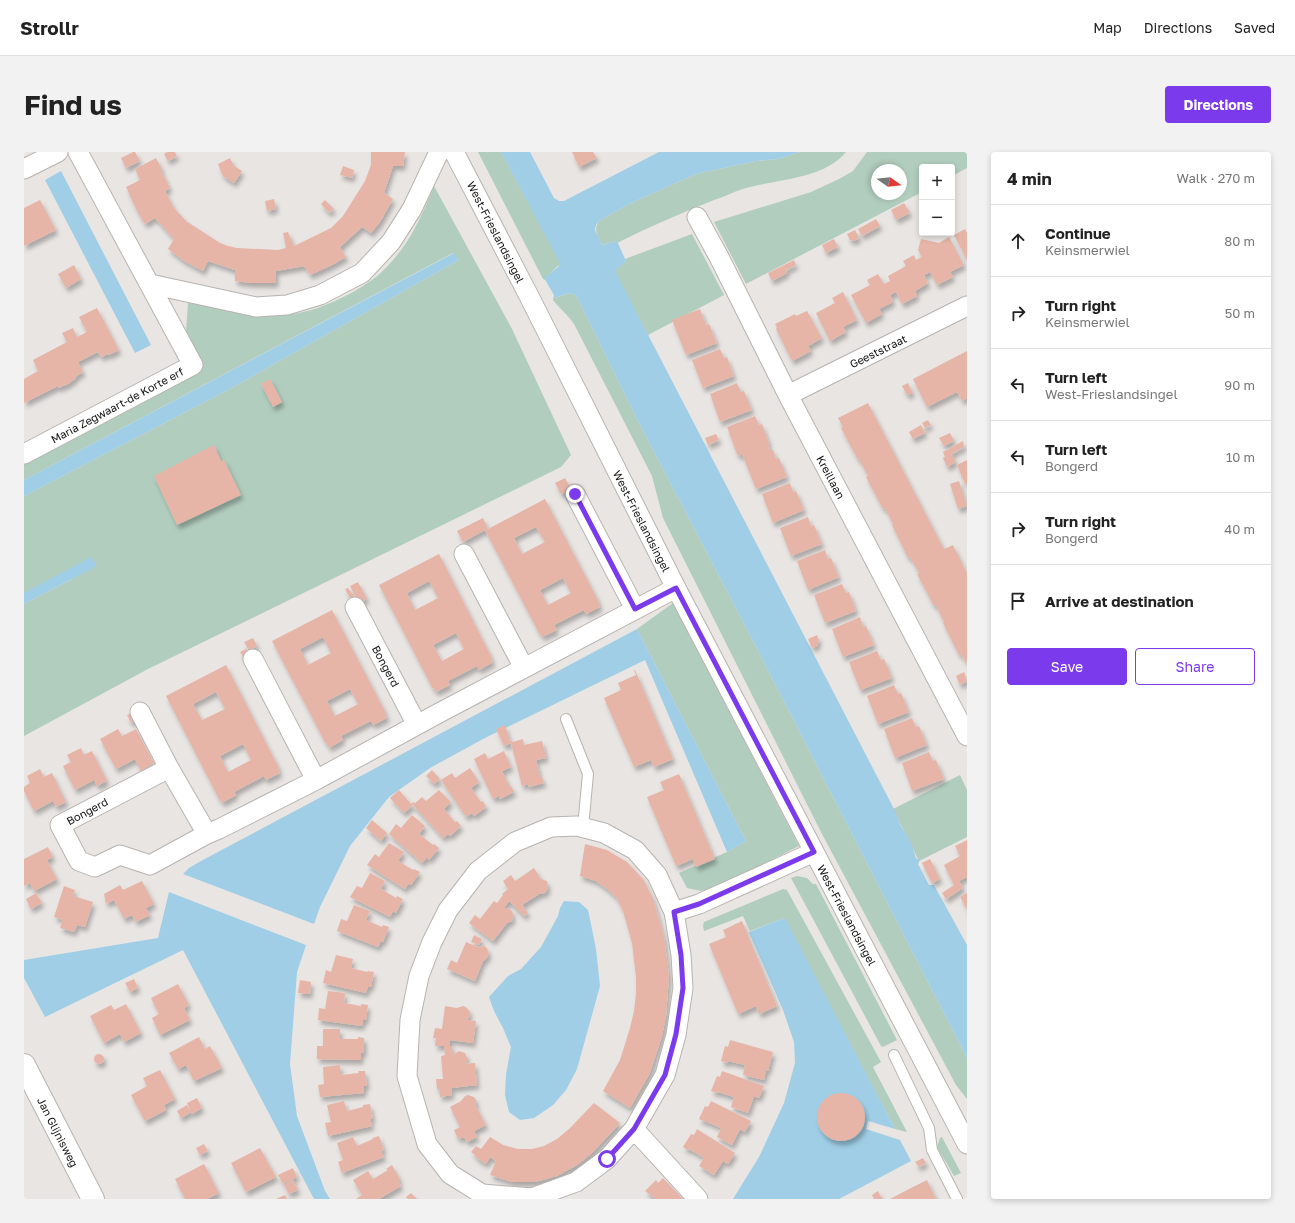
<!DOCTYPE html>
<meta charset="utf-8">
<style>
body{margin:0;font-family:"Golos Text",sans-serif;background:#f2f2f2;color:#222}
.controls{position:absolute;right:12px;top:12px;display:grid;overflow:hidden;border-radius:4px;box-shadow:0 2px 6px #0003}
.controls button{width:36px;height:36px;display:grid;place-items:center;padding:0;border:0;border-bottom:1px solid #e0e0e0;background:#fff;color:#222;font:20px sans-serif}
.compass{position:absolute;left:847px;top:12px;width:36px;height:36px;border-radius:50%;background:#fff;box-shadow:0 2px 6px #0003;rotate:104deg}
.stop{position:absolute;width:12px;height:12px;margin:-9px;border:3px solid #7c3aed;border-radius:50%;background:#fff}
.stop.end{background:#7c3aed;border-color:#fff;box-shadow:0 1px 4px #0008}
.list{margin:0;padding:0;list-style:none}
h2{display:flex;justify-content:space-between;align-items:center;height:52px;margin:0;padding:0 16px;font-size:17px}
h2 small{font-size:13px;font-weight:400;color:#767676}
.list li{display:grid;grid-template-columns:26px 1fr auto;gap:12px;align-items:center;box-sizing:border-box;height:72px;padding:0 16px;border-top:1px solid #e0e0e0}
.list b{display:block;font-size:15px;white-space:nowrap}
.list p{margin:0;font-size:13px;white-space:nowrap;color:#767676}
.list em{font-size:13px;font-style:normal;color:#767676}
.actions{display:flex;gap:8px;padding:12px 16px}
.actions a{flex:1;padding:9px 0;border:1px solid #7c3aed;border-radius:4px;text-align:center;font-size:14px;color:#7c3aed}
.actions .main{background:#7c3aed;color:#fff}
.icon{flex:none;width:22px;height:22px;fill:none;stroke:currentColor;stroke-width:2;stroke-linecap:round;stroke-linejoin:round}
.map{position:relative;flex:none;width:943px;height:1047px;overflow:hidden;border-radius:4px}
header{display:flex;align-items:center;gap:24px;box-sizing:border-box;height:56px;padding:0 20px;background:#fff;border-bottom:1px solid #e0e0e0}
header strong{font-size:19px}
nav{display:flex;gap:22px;margin-inline-start:auto;font-size:14px}
.intro{display:flex;align-items:center;justify-content:space-between;box-sizing:border-box;height:96px;padding:0 24px}
h1{margin:0;font-size:28px}
.button{padding:10px 18px;border-radius:4px;background:#7c3aed;color:#fff;font-size:14px;font-weight:700}
main{display:flex;gap:24px;padding:0 24px}
aside{flex:1;background:#fff;border-radius:4px;box-shadow:0 2px 6px #0003}
.map>svg:first-child{display:block}
.green{fill:#b1cdbe;fill-rule:evenodd}
.water{fill:#9fcee6}
.building{fill:#e6b5a7;fill-rule:evenodd;filter:url(#shadow)}
.lines{fill:none;stroke-linecap:round;stroke-linejoin:round}
.lane-casing{stroke:#b7b3b0;stroke-width:12}
.street-casing{stroke:#b7b3b0;stroke-width:21}
.secondary-casing{stroke:#b7b3b0;stroke-width:24}
.lane{stroke:#fff;stroke-width:10}
.street{stroke:#fff;stroke-width:19}
.secondary{stroke:#fff;stroke-width:22}
.route{stroke:#7c3aed;stroke-width:5}
.labels{text-anchor:middle;dominant-baseline:central;stroke-width:3.5;stroke-linejoin:round;paint-order:stroke}
.street-label{font-size:11px;fill:#11100f;stroke:#fff}
</style>
<header>
<strong>Strollr</strong>
<nav><a>Map</a><a>Directions</a><a>Saved</a></nav>
</header>
<div class="intro"><h1>Find us</h1><a class="button">Directions</a></div>
<main>
<div class="map">
<svg width="943" height="1047" viewBox="0 0 943 1047">
<defs>
<filter id="shadow"><feDropShadow dx="2.5" dy="4.5" stdDeviation="2" flood-color="#0004"/></filter>
</defs>
<rect width="100%" height="100%" fill="#e9e5e3"/>
<path class="green" d="M454,0h23l60,111 -16,15 1,2 -3,-1z
M776,0h46c-23,28 -71,27 -103,37 -10,3 -19,8 -29,11 -33,13 -65,27 -97,43v-2l-15,4c-4,-9 -9,-15 -3,-24l30,-17 67,-30 60,-13 22,-2z
M843,0h100v16l-15,8v-9h-30v25l-176,92 -32,-62 97,-30 28,-13 14,-8zM853,18h24v24h-24z
M410,34l78,143 59,126 -10,12 -413,202 -124,67v-132l56,-29 -56,26v-105l204,-106 231,-130 -6,-7 -429,227v-18l178,-95 -16,-35 2,-29c21,3 42,7 63,9 8,1 16,3 24,3 35,1 74,-18 101,-38 11,-9 22,-22 30,-34 12,-18 20,-38 28,-57z
M668,82l32,61 -76,40 -34,-64 12,-10 -1,-2z
M546,141l6,2 62,126 113,216 216,421v41l-11,-14 -134,-251 -159,-316 -11,-42 -78,-152c-6,-9 -14,-15 -21,-24l1,-5 1,3z
M649,451l126,243 -81,41 -17,4 -14,-3 -8,-15 48,-21 19,-11 -109,-212z
M936,623l7,15v47l-48,24 -26,-52z
M773,724l10,2 6,6h3l81,156 -14,7 -2,-1 -90,-168z
M759,737l4,1 94,172 -8,5 34,65 -12,-3 -111,-211 -34,13 -7,-15 -39,15 -1,-5 1,-4z
M918,985l19,36 -7,3 -17,-29 3,-9z"/>
<path class="water" d="M477,0h29l24,46 5,3h5l95,-49h141l-22,7 -22,2 -60,13 -67,30 -30,17 -3,4 -1,5 7,15 15,-4 9,20 -11,10 279,538 7,17 11,19 4,13 4,2 -2,4 11,21h5l33,60v113l-216,-421 -113,-216 -62,-126 -6,-2 -16,5v-3l-10,-17 14,-11 2,-4z
M37,19l90,174 -16,8 -90,-173z
M430,101l5,7 -231,130 -204,106v-16z
M67,405l6,9 -73,38v-11z
M613,477l109,212 -19,11 -82,-192 -162,79 -53,29 -41,29 -39,49 -30,61 -6,17 -131,-50 6,-6 12,-7z
M145,740l137,53 -9,27 -7,92 7,52 28,75 5,8h-16l-131,-249 -138,67 -21,-39v-18l134,-22z
M540,749l15,1 9,8 8,39 4,37 -23,83 -11,21 -13,15 -19,13 -14,2 -11,-8 -4,-17 1,-21 5,-27 -8,-19 -9,-17 -5,-14 19,-21 13,-7 20,-22 17,-31 2,-8z
M760,766l2,2 109,209 -27,-8 -2,8 34,11 11,21 -72,38h-106l26,-42 25,-54 11,-40 -1,-21 -11,-32 -34,-78z"/>
<path class="building" d="M109,0h2l5,9 -14,7 -5,-10z
M143,0h8l2,4 -9,5 -4,-7z
M347,0h34l-2,14h-10l-9,27 9,6 -13,23 -9,11 -9,-6 -22,20 6,10 -14,8 -22,10 -6,-9 -28,5v12h-25l-16,-2v-11l-27,-9 -5,10 -19,-10 -16,-12 6,-10 -19,-21 -10,6 -8,-13 -11,-24 14,-7 -5,-11 21,-11 6,11 -1,1 9,18 -5,3 9,17 12,13 34,22 8,3 9,2 41,2 8,-2 -3,-15 5,-1 6,14 37,-18 12,-12 22,-35 6,-16z
M548,0h21l4,6 -18,9z
M206,6l4,8 8,5 -8,12 -11,-7 -5,-12z
M319,14l11,4 -2,8 -12,-3z
M250,47l2,10 -9,2 -2,-10z
M16,48l16,30 -32,16v-38z
M301,48l9,9 -5,4 -8,-9z
M880,51l6,10 -14,7 -5,-10z
M852,67l4,7 -18,10 -4,-7z
M941,77l2,4v27l-13,-25z
M831,78l4,8 -5,3 -4,-1 -3,-6z
M925,85l15,28 -14,7 3,5 -16,8 -7,-13 -6,3 4,8 -13,8 2,5 -15,8 -6,-12 -6,3 3,7 -14,7 3,5 -16,9 -15,-28 19,-10 -3,-5 11,-6 6,10 6,-3 -2,-5 18,-10 -3,-5 11,-6 2,5 6,-3 -4,-7 3,-11 18,4z
M810,87l4,8 -12,6 -4,-8z
M770,108l2,5 -10,5 1,3 -15,8 -4,-8z
M50,113l7,14 -15,9 -8,-14z
M819,140l14,28 -14,7 3,5 -16,9 -14,-28 19,-10 -3,-5z
M73,156l22,42 -10,5 -1,-1 -7,3 -3,-5 -20,10 5,10 -8,5 1,1 -8,6 -10,4v-2l-34,17v-24l14,-8 -5,-11 34,-18 -5,-9 11,-5 4,9 10,-5 -8,-15z
M676,157l6,16 3,-1 8,19 -31,12 -14,-35z
M783,159l15,27 -14,8 3,5 -19,10 -16,-32 1,-1 -2,-4 20,-10 1,2z
M696,197l4,9 3,-1 7,19 -31,12 -11,-28z
M943,199v47l-5,3 -5,-9 -30,15 -14,-28z
M246,227l12,23 -9,5 -12,-23z
M713,231l4,9 3,-1 8,19 -32,12 -10,-28z
M884,231l5,10 -6,2 -5,-9z
M844,251l76,146 9,-4 14,28v89l-1,1 -5,-9 -2,1 -16,-32 1,-1 -4,-8 -4,-9 -2,1 -17,-32 2,-1 -9,-16 -2,1 -16,-33 1,-1 -8,-16 -2,1 -17,-32 2,-1 -9,-17 -1,1 -17,-32 2,-1 -5,-9z
M731,264l4,9 3,-1 7,19 -1,1 2,6h3l3,9 3,-1 8,19 -31,12 -14,-35 -4,2 -1,-2 -10,-27z
M904,268l3,5 -6,3 -3,-5z
M897,273l4,8 -12,6 -4,-7z
M926,281l4,8 -10,5 -5,-8z
M692,282l3,6 -11,5 -3,-7z
M939,289l1,6 -13,7 5,8 -9,5 -4,-9 2,-1 -2,-5z
M190,293l7,16 3,-1 17,35 -64,30 -23,-49z
M943,308v23l-2,1 -8,-19z
M541,326l6,11 -10,5 -6,-11z
M935,329l8,25 -9,3 -8,-25z
M766,331l3,9 3,-1 8,19 -31,13 -11,-29z
M521,347l54,103 -1,1 2,4 -14,7 -2,-4 -30,15 3,5 -15,7 -2,-4h-1l-54,-103 -22,12 -6,-11 26,-13 5,11zM512,375l9,15 -23,12 -8,-16zM539,426l8,15 -23,12 -8,-15z
M784,365l3,9 3,-1 8,19 -31,12 -11,-28z
M801,398l3,9 3,-1 8,19 -31,13 -11,-29z
M415,402l53,104h-1l2,4 -14,8 -2,-4 -29,15 2,4 -14,7 -2,-4 -1,1 -54,-104zM405,429l9,17 -23,12 -8,-17zM432,481l8,16 -22,12 -9,-16z
M334,430l9,17 -16,7 -3,-7 2,-1 -5,-9 3,-1 9,12 -7,-14z
M818,432l4,9 3,-1 7,19 -31,12 -11,-28z
M308,458l54,103h-1l2,5 -14,7 -2,-4 -30,15 2,4 -14,8 -2,-5 -1,1 -54,-103zM299,485l8,16 -23,12 -8,-16zM326,537l8,15 -23,12 -8,-15z
M836,465l3,10 3,-1 8,19 -31,12 -11,-28z
M793,483l2,5 -2,6 -5,2 -4,-9z
M229,486l4,8 -8,5 -5,-9z
M222,497l4,7 -6,3 -4,-7z
M853,499l4,9 3,-1 8,19 -32,12 -11,-28z
M202,513l53,103 -1,1 2,4 -14,7 -2,-4 -30,16 2,3 -14,8 -2,-4h-1l-53,-103zM192,540l9,17 -23,11 -9,-16zM219,592l8,16 -23,12 -8,-16z
M610,518h1l38,89 -19,8 -3,-7 -17,7 -30,-69 17,-8 -3,-7 18,-8z
M940,520l3,9 -7,4 -4,-9z
M870,533l4,9 3,-1 8,19 -31,12 -11,-28z
M112,559l4,8 -9,4 -4,-8z
M888,566l4,9 3,-1 8,19 -32,13 -11,-29z
M481,573l5,16 1,-1 1,2 11,-3 1,6 18,-4 4,17 -10,2 4,17h2l2,6 -15,4 -1,-3 -6,2 -11,-43 -7,3 -8,-17z
M94,577l4,7 14,-7 18,34 -13,8 -6,-12 -19,10 -16,-30z
M57,596l3,7 8,-4 15,30 -10,5 -3,-6 -19,10 -12,-24 8,-4 -4,-7z
M480,599l7,16 -9,4 8,16 1,-1 3,6 -14,7 -1,-3 -6,3 -19,-40 11,-6 3,6z
M905,600l4,9 3,-1 8,19 -32,12 -10,-28z
M446,616l9,14 -8,6 10,14 2,-1 3,6 -12,9 -2,-3 -6,4 -25,-37 11,-7 3,5z
M16,617l4,8 8,-4 14,29 -10,5 -3,-6 -19,10 -10,-20v-4l6,-4 -3,-7z
M408,618l8,9 -6,5 -8,-8z
M655,622l36,85 -19,8 -3,-8 -17,7 -29,-69 17,-7 -4,-8z
M375,638l12,14 3,-2 1,1 -11,10 -14,-15z
M415,638l12,12 -7,7 11,13 2,-1 4,5 -11,10 -2,-2 -5,4 -30,-33 9,-8 4,4z
M388,663l13,11 -6,8 14,11 1,-1 5,4 -10,12 -2,-3 -5,6 -33,-29 7,-10 5,4z
M348,668l15,13 -6,8 -15,-13z
M943,688v37l-8,4 4,7 -17,11 -4,-6 12,-8 -10,-20 16,-9 -5,-10z
M365,691l15,9 -6,9 15,9 1,-1 6,3 -9,13 -3,-1 -3,5 -38,-24 8,-11 4,3z
M561,692l22,6 20,12 16,17 10,19 11,39 5,39 -3,40 -4,20 -12,37 -20,35 -27,-17 17,-31 10,-32 4,-17 2,-17v-17l-4,-34 -9,-32 -7,-14 -9,-8 -11,-8 -16,-5z
M24,695l5,10 -6,3 10,19 -23,12 -4,-8 -6,3v-27z
M906,707l10,20 -8,4 -10,-20z
M510,716l7,11 6,2 1,7 -3,5 -6,1 -17,11 6,8 -4,3 -15,-15 -5,7h3l5,3 1,3 -1,7 -5,2 -14,18 -24,-18 6,-8 5,4 14,-18 3,2 6,-8 -1,-1 6,-5 -5,-8 8,-6 4,6z
M346,721l15,8 -4,8 15,9 1,-2 6,3 -7,14 -3,-2 -3,6 -40,-20 7,-11 5,2z
M118,729l12,23 -8,4 4,7 -14,7 -4,-7 -8,4 -10,-19 -8,4 -2,-10 16,-9 3,5z
M40,734l11,4 -2,6 20,6 -8,25 -8,-2 -3,7 -14,-4 3,-8 -9,-3z
M12,741l6,10 -11,6 -5,-10z
M943,741v16l-7,-12z
M330,753l16,6 -4,9 16,7 1,-2 6,2 -6,15 -2,-1 -3,6 -41,-16 4,-12 6,2z
M718,769l35,85 -18,8 -3,-8 -18,8 -29,-70 17,-7 -3,-7z
M450,783l8,4 -3,6 -8,-3z
M442,790l12,5 6,-1 3,2 2,6 -3,5 -3,2 -8,20 -28,-12 4,-9 6,3z
M312,803l17,4 -2,9 16,4 1,-1 6,1 -3,15h-3l-2,6 -43,-10 3,-13 5,2z
M110,827l4,9 -8,4 -5,-9z
M276,828l11,2 -1,12 -12,-1z
M154,832l11,21 -5,3 6,12 -30,15 -8,-17 7,-4 -8,-16z
M304,839l17,2 -1,10 17,3v-2l7,1 -2,15h-3l-1,6 -44,-6 1,-12 6,1z
M102,852l15,29 -17,9 -4,-8 -16,9 -14,-27 21,-11 3,5z
M421,854l12,2 6,-2 3,1 4,5 -1,6 -3,2 10,1 -3,22 -23,-3 -1,6h3l1,9 6,-4 6,2 2,5v3l-2,3 10,-1 2,22 -26,3 1,7 -12,2 -1,-8h-2l-1,-10h7l-2,-23 4,-1 -1,-9h-9l1,-8h-3l2,-10 7,1z
M299,877h17v10h18v-2l6,1v15h-3v7l-44,-1v-13h6z
M175,885l6,12 5,-3 12,22 -28,13 -8,-16 -8,4 -9,-16z
M706,888l43,12 -5,19 -2,-1 -2,10 -21,-5 2,-10 -17,-4v2l-7,-2 4,-15 3,1z
M70 907a5 5 0 1 1 10 0a5 5 0 1 1-10 0Z
M316,913l1,10 18,-2 -1,-2h7l2,15h-3v7l-44,4 -2,-12 6,-1 -1,-17z
M136,918l15,29 -11,6 2,5 -21,11 -14,-26 16,-9 -4,-8z
M698,919l42,15 -5,12 -5,-2 -6,17 -17,-6 3,-10 -16,-5v1l-7,-2 6,-15 3,1z
M793 965a24 24 0 1 1 48 0a24 24 0 1 1-48 0Z
M444,943l6,2 2,3v6l10,19 -12,6 3,6 -10,5 -3,-5 -6,2 -4,-9 6,-3 -10,-20 11,-6 4,-5z
M173,946l5,10 -10,6 -5,-11z
M320,949l3,10 16,-4v-2l7,-1 3,15h-3l2,7 -44,10 -3,-13 6,-1 -4,-17z
M687,949l40,20 -6,11 -5,-3 -8,16 -15,-8 4,-9 -16,-7v1l-6,-3 6,-13 3,1z
M570,951l26,20 -28,30 -15,12 -20,11 -22,6h-23l-22,-7 6,-14 -6,-4 -4,7 -11,-7 1,-1 -5,-4 5,-6 5,3 9,-12 13,8 15,4h14l12,-3 13,-7 12,-10z
M163,953l4,7 -10,6 -4,-7z
M673,977l38,24 -7,11 -5,-3 -9,14 -15,-9 5,-8 -15,-9 -1,1 -5,-3 8,-13 3,1z
M355,984l5,14 -3,1 3,6 -42,16 -4,-11 5,-2 -6,-17 16,-6 4,9 16,-7 -1,-1z
M180,992l4,7 -8,4 -4,-7z
M236,996l16,29 -30,15 -15,-29z
M899,1006l3,5 -7,4 -4,-5z
M180,1012l15,29 -12,6h-22l-10,-20z
M368,1013l8,14 -2,1 3,6 -22,13h-23l6,-4 -9,-15 15,-9 5,8 15,-9 -2,-1z
M269,1016l4,9 -14,7 -5,-9z
M639,1026l20,21h-27l-11,-8 11,-11 2,3z
M269,1028l5,10 -9,4 -5,-9z
M903,1028l9,19h-46l19,-10z
M854,1039l4,8h-8l-2,-4z
M387,1041l6,6h-9l-2,-2z
M261,1043l2,4h-11z"/>
<g class="lines">
<g class="lane-casing">
<path id="lane" d="M542,567l22,55 -5,53
M870,903l35,73 3,22 25,49"/>
</g>
<g class="street-casing">
<path id="street" d="M430,0l76,146 146,290 291,556
M0,17l34,-17
M673,65l22,40 69,138 179,341
M126,132l106,23 31,-2 33,-10 42,-22 29,-31 21,-33 27,-57
M764,243l179,-89
M0,302l169,-89 -115,-213
M551,342l60,115
M440,402l60,114
M331,455l62,118
M229,507l63,121
M116,560l29,56
M553,674l27,7 31,17 22,25 17,37 7,43 2,33 -7,47 -11,40 -31,54 -27,30 -31,23 -44,16 -50,-4 -32,-20 -23,-30 -20,-68 3,-56 9,-44 13,-34 16,-32 30,-39 37,-29 36,-15z
M183,682l-38,-66 -109,57 19,36 16,6 25,-12 30,10 57,-31 12,-5 97,-49 123,-67 237,-125
M650,760l25,-8 115,-52
M610,977l64,70"/>
</g>
<g class="secondary-casing">
<path id="secondary" d="M0,913l69,134"/>
</g>
<use href="#lane" class="lane"/>
<use href="#street" class="street"/>
<use href="#secondary" class="secondary"/>
</g>
<g class="lines">
<path class="route" d="M551,342l60,115 41,-21 138,264 -115,52 -25,8 7,43 2,33 -7,46 -11,41 -31,54 -27,30"/>
</g>
<g class="labels">
<g class="street-label">
<text transform="translate(472 80) rotate(63)">West-Frieslandsingel</text>
<text transform="translate(854 199) rotate(-26)">Geeststraat</text>
<text transform="translate(93 253) rotate(-28)">Maria Zegwaart-de Korte erf</text>
<text transform="translate(807 325) rotate(62)">Kreillaan</text>
<text transform="translate(618 369) rotate(63)">West-Frieslandsingel</text>
<text transform="translate(362 514) rotate(62)">Bongerd</text>
<text transform="translate(63 659) rotate(-28)">Bongerd</text>
<text transform="translate(823 763) rotate(62)">West-Frieslandsingel</text>
<text transform="translate(34 980) rotate(63)">Jan Glijnisweg</text>
</g>
</g>
</svg>
<div class="controls">
<button>+</button>
<button>−</button>
</div>
<svg class="compass" viewBox="-18 -18 36 36"><path d="M0-13l5 13h-10z" fill="#e53935"/><path d="M0 13l5-13h-10z" fill="#767676"/></svg>
<div class="stop" style="left:583px;top:1007px"></div>
<div class="stop end" style="left:551px;top:342px"></div>
</div>
<aside>
<h2>4 min<small>Walk · 270 m</small></h2>
<ul class="list">
<li><svg class="icon" aria-label="ahead" viewBox="0 0 24 24"><path d="M12 20V5M6 11l6-6 6 6"/></svg><div><b>Continue</b><p>Keinsmerwiel</p></div><em>80 m</em></li>
<li><svg class="icon" aria-label="right" viewBox="0 0 24 24"><path d="M7 20v-9h11M14 6l5 5-5 5"/></svg><div><b>Turn right</b><p>Keinsmerwiel</p></div><em>50 m</em></li>
<li><svg class="icon" aria-label="left" viewBox="0 0 24 24"><path d="M17 20v-9H6M10 6l-5 5 5 5"/></svg><div><b>Turn left</b><p>West-Frieslandsingel</p></div><em>90 m</em></li>
<li><svg class="icon" aria-label="left" viewBox="0 0 24 24"><path d="M17 20v-9H6M10 6l-5 5 5 5"/></svg><div><b>Turn left</b><p>Bongerd</p></div><em>10 m</em></li>
<li><svg class="icon" aria-label="right" viewBox="0 0 24 24"><path d="M7 20v-9h11M14 6l5 5-5 5"/></svg><div><b>Turn right</b><p>Bongerd</p></div><em>40 m</em></li>
<li><svg class="icon" aria-label="arrive" viewBox="0 0 24 24"><path d="M6 21V4h12l-3 4 3 4H6"/></svg><div><b>Arrive at destination</b></div></li>
</ul>
<div class="actions"><a class="main">Save</a><a>Share</a></div>
</aside>
</main>
